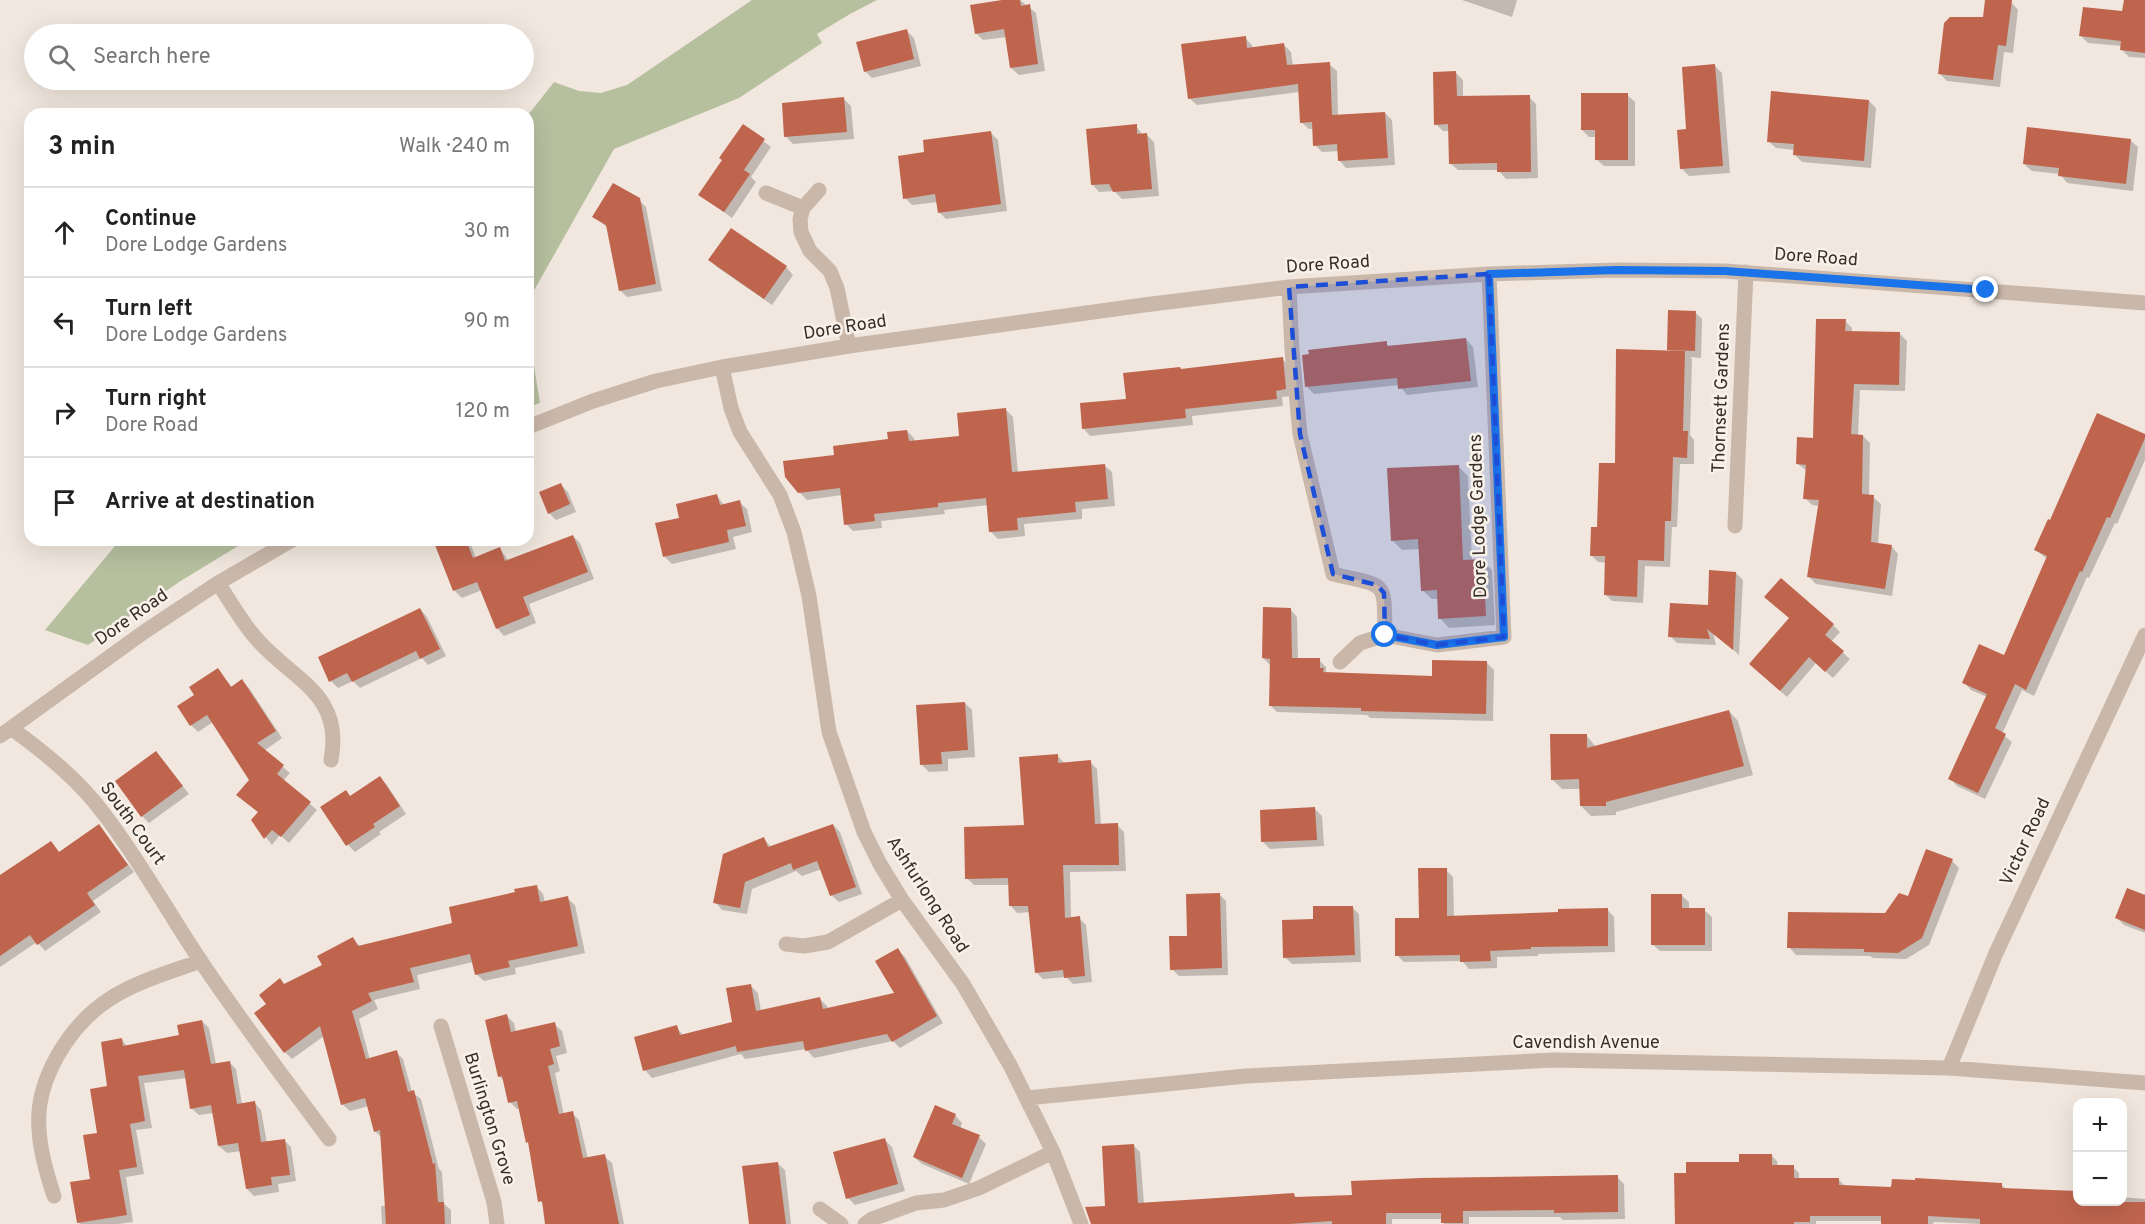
<!DOCTYPE html>
<meta charset="utf-8">
<style>
body{margin:0;font-family:Overpass,sans-serif;background:#f6f6f6;color:#222}
.controls{position:absolute;right:18px;bottom:18px;display:grid;overflow:hidden;border-radius:12px;box-shadow:0 6px 24px #0002}
.controls button{width:54px;height:54px;display:grid;place-items:center;padding:0;border:0;border-bottom:2px solid #e0e0e0;background:#fff;color:#222;font:30px sans-serif}
.stop{position:absolute;width:18px;height:18px;margin:-14px;border:4px solid #1a73e8;border-radius:50%;background:#fff}
.stop.end{background:#1a73e8;border-color:#fff;box-shadow:0 2px 6px #0008}
.list{margin:0;padding:0;list-style:none}
h2{display:flex;justify-content:space-between;align-items:center;height:78px;margin:0;padding:0 24px;font-size:26px}
h2 small{font-size:20px;font-weight:400;color:#767676}
.list li{display:grid;grid-template-columns:39px 1fr auto;gap:18px;align-items:center;box-sizing:border-box;height:90px;padding:0 24px;border-top:2px solid #e0e0e0}
.list b{display:block;font-size:22px;white-space:nowrap}
.list p{margin:0;font-size:20px;white-space:nowrap;color:#767676}
.list em{font-size:20px;font-style:normal;color:#767676}
.icon{flex:none;width:33px;height:33px;fill:none;stroke:currentColor;stroke-width:2;stroke-linecap:round;stroke-linejoin:round}
.map{position:relative;flex:none;width:2145px;height:1224px;overflow:hidden}
.search{position:absolute;background:#fff;box-shadow:0 6px 24px #0002;left:24px;top:24px;width:510px;height:66px;display:flex;align-items:center;gap:15px;box-sizing:border-box;padding:0 21px;border-radius:33px;color:#767676;font-size:22px}
.panel{position:absolute;background:#fff;box-shadow:0 6px 24px #0002;left:24px;top:108px;width:510px;height:438px;border-radius:18px}
.map>svg:first-child{display:block}
.green{fill:#b6c09f}
.shadow{fill:#0003}
.building{fill:#bf654e}
.lines{fill:none;stroke-linecap:round;stroke-linejoin:round}
.minor{stroke:#c9b7aa;stroke-width:15}
.route{stroke:#1a73e8;stroke-width:8}
.marked{fill:#1d4ed8;fill-opacity:0.2;stroke:#1d4ed8;stroke-width:4.5;stroke-dasharray:12 8;stroke-linejoin:round}
.labels{text-anchor:middle;dominant-baseline:central;stroke-width:5;stroke-linejoin:round;paint-order:stroke}
.street-label{font-size:18px;fill:#372d29;stroke:#f9f2ea}
</style>
<div class="map">
<svg width="2145" height="1224" viewBox="0 0 2145 1224">
<rect width="100%" height="100%" fill="#f1e7de"/>
<path class="green" d="M752,0h125l-27,14 -33,20 5,9 -83,55 -125,51 -86,152v-186l26,-33 25,9 22,2 26,-8z
M528,329l12,74 -12,4z
M120,540h128l-69,42 -91,63 -43,-15z"/>
<path class="shadow" d="M1012,0h8l16,13 9,58 -26,4 -8,-7 -4,-31 -24,3 -7,-7z
M1462,0h55l-5,17z
M1987,0l24,2 7,8 -5,43 -9,-1 -4,35 -53,-6 -8,-8 45,-54z
M2125,0h20v58l-16,-1 -8,-8 1,-3 -34,-3 -7,-7 43,-23z
M906,30l8,8 7,28 -49,12 -7,-7z
M1245,38l7,7 1,4 31,-4 7,7 2,14 36,-2 8,7 1,45 47,-3 7,7 3,45 -49,3 -7,-8v-9l-17,1 -7,-7 -1,-16h-5l-8,-7 -2,-30 -102,13 -8,-7z
M1715,66l7,7 8,100 -41,3 -7,-7 6,-38z
M1456,73l7,7v17h66l7,7 2,74 -32,1 -8,-9h-40l-8,-7v-32h-7l-7,-7z
M1627,95l8,7v64h-31l-8,-7v-22h-7l-7,-7z
M844,99l7,7 3,33 -61,5 -8,-8z
M1869,101l7,7 -5,60 -69,-6 -7,-7v-5l-19,-2 -8,-7z
M743,126l28,21 -20,30 5,5 -24,36 -32,-23 24,-35z
M1136,126l7,9h4l7,7 5,54 -37,3 -8,-8 -15,1 -7,-8z
M991,133l7,7 9,71 -61,8 -7,-7 -1,-10 -26,3 -7,-7 21,-44z
M2130,140l8,7 -5,44 -66,-8 -7,-9 -28,-3 -8,-7z
M639,200l7,7 16,84 -35,6 -7,-7 -12,-62 -14,-11z
M731,230l55,37 7,8 -21,30 -55,-38 -7,-7z
M1695,312l7,7 -1,39 -11,-1 2,2 -2,76 4,5v24h-14l-3,63h-5l-2,40 -25,-1 -2,37 -31,-2 -7,-7 2,-31 -9,-1 -7,-7 7,-26 19,-64 54,-113 -3,-3z
M1845,321l7,7v4l48,2 7,7 -2,50 -45,-1 -2,46h5l7,7 -1,53 4,1 8,7 -3,40 13,2 7,8 -6,42 -76,-12 -7,-7 11,-71 -8,-1 -7,-7 2,-27 -9,-7 16,-24z
M1466,339l7,8 5,40 -71,8 -8,-10 -85,9 -7,-7 79,-44 4,4z
M1282,359l8,7 2,30 -10,1 1,9 -91,10 1,9 -103,11 -7,-8 45,-28 54,-30z
M1005,409l8,8 5,56 86,-8 8,7 3,34 -33,3v10l-58,5 1,12 -27,3 -7,-7 -3,-27 -44,5 1,4 -64,7 1,7 -29,3 -7,-7 -4,-29 -35,5 -8,-8 37,-35 53,-17 18,-9 7,7 1,4 46,-5z
M2145,435v25l-28,64 -2,-1 -26,55 -2,-1 -53,119 -12,-6 -20,44 10,8 -27,57 -28,-13 -7,-8 37,-81 -16,-7 -7,-8 41,-25 42,-98 -11,-9 15,-28z
M1458,466l10,10 4,85h11l9,9 3,55 -46,3 -9,-10 -1,-19h-7l-10,-9 -2,-41 -18,1 -10,-10z
M561,485l7,7 8,20 -20,8 -7,-7z
M717,496l7,9 15,-3 8,7 5,23 -19,5 3,12 -64,15 -7,-7 16,-38z
M573,536l7,7 14,36 -65,25 7,19 -32,13 -7,-8 -15,-38 -20,8 -7,-7 -20,-51h34l7,18 24,-9 9,12z
M1736,573l7,7 -4,75 -26,-23 3,13 -39,-2 -7,-7 39,-29z
M420,609l7,8 19,39 -18,9 -6,-7 -62,30 -7,-7 -15,7 -7,-7z
M1290,609l7,8 1,42 21,1 7,7v6l107,4 54,-14 7,7 -1,51 -123,-3 -3,-3 -90,-3 -7,-7 1,-39 -8,-8z
M1833,625l7,7 -9,10 19,17 -17,19 -17,-15 -29,34 -29,-26z
M218,670l14,17 10,-6 7,7 33,50 -18,13 26,22 -7,8 34,29 -28,33 -9,-8 -8,10 -19,-24 6,-8 -13,-11 5,-22 -38,-58 -15,10 -7,-7 5,-30z
M965,703l7,7 3,47 -27,2v12l-19,1 -7,-7z
M1729,711l9,10 15,54 -137,37v3l-25,1 -10,-10v-17h-19l-10,-10 34,-44 10,12z
M156,753l33,41 -40,29 -7,-7z
M1057,755l7,8 26,-1 7,7 4,56h16l7,7 2,39 -56,1 1,47 8,-1 7,7 6,57 -19,2 -7,-7 -23,2 -7,-7 -6,-60 -13,1 -7,-8v-20h-36l-7,-7 59,-51z
M380,777l7,8 19,29 -27,18 2,2 -26,18 -7,-7 -26,-37 29,-11z
M1315,809l7,7 2,30 -54,3 -7,-7z
M833,825l7,7 22,62 -23,8 -8,-7 -9,-26 -20,7 -6,-5 -44,18 -5,25 -25,-4 -7,-8 49,-63 7,8z
M99,826l35,46 -41,29 8,11 -56,39 -8,-9 -37,25v-90l51,-34 9,10z
M1952,861l7,7 -30,77 -23,14 -33,-1 -3,-2 -74,-1 -7,-8 97,-33 23,-16z
M1446,870l7,7 1,40 105,-3 48,-5 7,8 1,35 -77,2v2l-41,1v11l-28,1 -7,-8 -58,1 -7,-7 23,-35z
M536,886l7,8 2,9 22,-5 8,7 10,48 -70,15 1,6 -32,7 -8,-7 -3,-12 -56,13 3,14 -46,11 4,9 -19,10 11,41 26,-8 7,7 9,33 9,7 18,70 3,3 2,32 7,6v14h-69l-1,-18h5l-4,-68 -7,-7 -6,-25 -19,5 -8,-7 -18,-68 -32,23 -7,-7 -17,-48 17,-19 39,-19 29,-27 7,7 94,-22 63,-31z
M2145,892v41l-21,-8 -7,-7 27,-22z
M1219,894l7,7 2,74 -49,1 -7,-7 17,-32z
M1681,895l8,7v8h15l8,7v34h-52l-8,-7z
M1352,907l7,7 2,48 -69,2 -7,-7 30,-37z
M898,950l7,7 38,66 -43,25 -7,-7 -79,17 -8,-9 -61,10 -4,-5 -89,24 -7,-8 31,-43 8,9 49,-13 18,-37 7,7 3,18 59,-12 7,7 1,4 68,-16z
M507,1016l7,7 2,9 38,-8 8,7 5,22 -11,3 4,15 -5,2 9,42 8,-2 7,7 9,39 16,-3 8,7 12,61h-77l-3,-19 -4,-4 -10,-57 -10,-36 -3,1 -7,-7 -5,-20 -6,-6z
M202,1021l7,7 7,36 13,-2 7,7 6,35 12,-2 7,8 6,33 17,-3 7,7 5,34 -18,3 1,8 -25,4 -7,-7 -6,-38 -14,2 -8,-7 -5,-33 -15,2 -8,-7 -4,-30 -43,5 8,45 -16,2 8,44 -18,3 7,45 -15,2h-38l-2,-2 14,-42 17,-92 13,-48 6,7 53,-11z
M955,1115l7,8 -2,6 19,8 7,7 -17,40 -47,-20 -8,-7z
M884,1139l8,8 13,44 -50,14 -7,-7z
M1133,1145l7,7 4,52 150,-9 4,4 55,-3 264,-19 7,7 1,35 -62,1 -3,-3h-91v7h-25l-1,-5h-51v5h-285z
M1771,1155l6,6 1,6h15l6,6v7l39,-1 6,6 48,4 109,-5 6,6 71,12h44v-5l23,2v25h-164l-47,-2 -1,2h-51v-3h-66v3h-140l11,-50z
M777,1163l8,7 6,54h-27z"/>
<path class="building" d="M1002,0h18l1,6 9,-2 8,60 -28,4 -6,-39 -29,5 -5,-29z
M1985,0h27l-6,46 -8,-1 -5,35 -55,-6 6,-51 6,-6h33z
M2124,0h21v53l-25,-3 1,-9 -42,-5 4,-29 39,4z
M907,29l7,30 -50,13 -8,-30z
M1246,36l1,12 37,-5 3,22 43,-3 2,53 53,-3 3,46 -50,3 -1,-17 -24,2 -1,-24 -12,1 -2,-39 -110,15 -7,-55z
M1715,64l8,102 -43,3 -3,-39 9,-1 -4,-62z
M1456,71l1,25 73,-1 1,77h-34v-9l-48,1 -1,-40 -14,1 -1,-53z
M1771,91l98,9 -5,61 -71,-6 1,-11 -27,-2z
M1581,93h47v67h-33v-30h-14z
M844,97l3,35 -63,5 -2,-34z
M743,124l22,15 -21,31 6,4 -26,38 -26,-17 24,-35 -3,-2z
M1137,124v10l10,-1 5,56 -39,3 -4,-8 -18,1 -5,-56z
M2027,127l104,12 -5,45 -68,-8 1,-8 -36,-4z
M991,131l10,73 -63,9 -3,-19 -32,5 -5,-43 26,-4 -1,-12z
M613,183l27,15 16,86 -37,7 -13,-66 -14,-8z
M731,228l56,38 -23,33 -56,-39z
M1668,310l28,1 -1,40 -28,-1z
M1816,319h30l-1,12 55,1 -1,53 -45,-1 -3,50 12,1 -1,59 12,1 -3,47 21,3 -7,44 -78,-12 12,-77 -16,-1 3,-34 -10,-1 1,-27 16,1z
M1466,338l5,43 -73,8 -1,-11 -92,9 -3,-32 7,-1 -1,-4 79,-9v5z
M1616,349l69,2 -2,80h5l-1,27 -14,-1 -2,64h-6l-1,40 -26,-1 -1,37 -33,-2 1,-39h-15l1,-29h6l2,-64h16z
M1283,357l3,32 -10,2 1,8 -92,10 1,9 -104,11 -2,-26 46,-4 -3,-26 57,-6 1,2z
M1006,408l6,64 93,-8 3,35 -33,3 1,10 -59,6 1,12 -29,2 -3,-34 -48,5v4l-64,7 1,7 -31,4 -4,-37 -42,5 -13,-16 -2,-16 51,-6 -1,-9 55,-7 -1,-7 20,-2 2,11 50,-5 -2,-23z
M2097,413l48,21v4l-35,80 -3,-1 -25,55 -2,-1 -54,119 -11,-6 -20,44 11,6 -28,59 -30,-14 39,-85 -25,-11 17,-39 25,11 43,-99 -13,-6 14,-31 2,1z
M1459,465l4,95 20,-1 3,57 -48,3 -1,-29 -16,1 -3,-52 -27,2 -4,-73z
M561,483l9,21 -22,10 -9,-22z
M717,494l3,11 20,-5 6,26 -19,4 2,12 -66,15 -8,-34 24,-5 -3,-14z
M573,535l15,37 -65,25 7,18 -34,14 -19,-47 -24,9 -20,-51h33l7,18 27,-11 5,14z
M1709,570l27,2 -3,78 -26,-21 3,10 -42,-2 2,-34 38,2z
M1781,578l53,46 -9,11 19,16 -19,21 -16,-15 -29,34 -31,-27 40,-46 -25,-21z
M1263,607l28,1 1,50h28v10h4l-1,4 109,4v-16l55,1 -1,53 -125,-3v-3l-92,-2 1,-47 -8,-1z
M420,608l20,41 -20,10 -4,-8 -64,31 -5,-9 -18,9 -11,-25z
M218,668l13,19 11,-8 34,52 -19,12 27,22 -7,9 34,28 -30,35 -9,-7 -8,9 -13,-19 7,-8 -22,-17 13,-15 -42,-65 -17,11 -13,-20 17,-11 -5,-8z
M965,702l3,48 -27,2 1,12 -22,1 -4,-60z
M1729,710l15,56 -138,36v4h-26l-1,-27 -28,1 -1,-46h37v14z
M156,751l27,35 -42,31 -26,-36z
M1058,754v9l33,-3 4,64 23,-1 1,42h-56l2,53 15,-2 5,60 -21,2 -1,-8 -28,3 -7,-67h-19l-1,-28 -43,1 -1,-52 60,-2 -5,-68z
M380,776l20,30 -27,18 2,3 -29,19 -26,-39 26,-17 4,6z
M1315,807l2,33 -56,2 -1,-32z
M99,824l29,41 -41,28 8,12 -58,40 -7,-10 -30,21v-81l51,-34 8,11z
M833,824l23,63 -26,9 -13,-35 -24,9 -2,-7 -46,19 -5,26 -27,-5 10,-49 41,-17 4,10z
M1926,849l27,10 -31,79 -24,15 -34,-1v-3l-77,-1 1,-36 97,1 14,-20 9,3z
M1418,868h29v48l111,-4v-3l50,-1v38l-77,1v2l-41,2 1,10 -31,1v-7l-65,1v-38h24z
M537,885l3,17 28,-6 10,50 -70,15 2,6 -35,8 -5,-21 -60,14 4,14 -46,11 4,8 -20,10 14,48 31,-9 11,42 6,-2 19,74 2,-1 3,39h6l1,22h-59l-6,-94 -6,2 -9,-34 -24,7 -21,-79 -36,27 -30,-40 12,-9 -7,-9 21,-17 4,6 38,-19 -5,-9 36,-19 5,9 94,-23 -3,-16 66,-15 -1,-3z
M2127,888l18,7v35l-30,-12z
M1220,893l2,75 -52,2 -1,-34h18l-1,-42z
M1651,894h31v14h23v37h-54z
M1313,906h40l2,49 -72,3 -1,-38 31,-1z
M898,948l39,68 -45,26 -5,-8 -82,17 -2,-10 -66,11 -1,-6 -93,25 -9,-34 43,-12 3,10 52,-13 -6,-34 25,-4 5,27 64,-14 3,12 71,-16 -19,-32z
M507,1014l4,18 44,-10 5,24 -10,3 4,15 -6,2 11,48 14,-3 10,47 22,-4 14,70h-74l-3,-23 -4,1 -10,-60 -2,1 -9,-42 -9,2 -6,-27 -4,1 -13,-57z
M202,1020l9,44 19,-3 7,43 18,-3 6,41 24,-3 5,36 -19,2 1,8 -26,4 -8,-46 -20,3 -7,-41 -21,4 -6,-39 -46,6 7,45 -15,3 7,43 -18,3 8,45 -50,8 -7,-41 20,-3 -7,-44 14,-2 -7,-44 17,-3 -6,-44 21,-4 1,8 56,-11 -2,-10z
M935,1105l21,9 -4,10 28,11 -18,43 -49,-21z
M885,1138l13,46 -52,15 -13,-47z
M1134,1144l4,59 156,-10 1,4 57,-2 -1,-14 70,-3 197,-3v37l-64,1v-3l-91,1v12h-22v-10h-55v11h-54v-3l-43,3h-198l-6,-17 20,-1 -3,-60z
M1739,1154h33v11h22v13h45v7l52,2 1,-8 23,1v-2l87,5v5l76,3v11h67v22h-165v-5l-52,-3v8h-47v-8h-71v6h-16v2h-119l-1,-51h12v-11h53z
M778,1162l8,62h-37l-7,-58z"/>
<g class="lines">
<path class="minor" d="M819,190l-16,18 -3,11 1,13 9,19 20,20 7,17 12,58
M766,193l37,15
M1289,287l3,63 8,84 33,140c55,13 51,5 52,61
M722,367l9,41 9,24 40,63 14,37 15,64 20,136 35,100 16,32 22,36 61,84 47,81 43,87 28,72
M528,427l65,-26 63,-20 66,-14 127,-21 295,-41 145,-18 200,-13 127,-4 109,1 420,32
M1735,526l11,-254
M218,583c12,18 23,38 37,54 36,43 89,55 76,123
M1340,662l20,-19 25,-8 52,10 67,-8 -15,-363
M11,728c34,25 68,52 93,86 37,48 66,102 100,152 40,59 83,116 125,173
M0,736l144,-104 74,-49 74,-43
M786,944l18,2 24,-4 74,-42
M441,1026l53,176 3,22
M1949,1068l47,-115 149,-318
M1027,1098l219,-22 308,-16 395,8 196,15
M54,1196c-7,-21 -14,-44 -15,-67 -4,-48 29,-102 69,-129 27,-18 62,-28 93,-39
M820,1209l21,15
M865,1224l7,-5 44,-16 28,-3 35,-12 74,-36"/>
</g>
<g class="lines">
<path class="route" d="M1385,635l52,10 67,-8 -15,-363 127,-4 109,1 261,19"/>
</g>
<path class="marked" d="M1489,274l15,363 -67,8 -52,-10 -1,-42 -7,-8 -44,-11 -33,-140 -11,-147z"/>
<g class="labels">
<g class="street-label">
<text transform="translate(1816 258) rotate(4)">Dore Road</text>
<text transform="translate(1328 265) rotate(-4)">Dore Road</text>
<text transform="translate(845 328) rotate(-9)">Dore Road</text>
<text transform="translate(1722 398) rotate(-88)">Thornsett Gardens</text>
<text transform="translate(1479 516) rotate(-92)">Dore Lodge Gardens</text>
<text transform="translate(132 618) rotate(-35)">Dore Road</text>
<text transform="translate(132 824) rotate(54)">South Court</text>
<text transform="translate(2026 842) rotate(-65)">Victor Road</text>
<text transform="translate(927 895) rotate(57)">Ashfurlong Road</text>
<text x="1586" y="1043">Cavendish Avenue</text>
<text transform="translate(489 1119) rotate(73)">Burlington Grove</text>
</g>
</g>
</svg>
<div class="controls">
<button>+</button>
<button>−</button>
</div>
<div class="stop" style="left:1385px;top:635px"></div>
<div class="stop end" style="left:1986px;top:290px"></div>
<div class="search"><svg class="icon" aria-label="search" viewBox="0 0 24 24"><circle cx="10" cy="10" r="6"/><path d="M15 15l6 6"/></svg>Search here</div>
<section class="panel">
<h2>3 min<small>Walk · 240 m</small></h2>
<ul class="list">
<li><svg class="icon" aria-label="ahead" viewBox="0 0 24 24"><path d="M12 20V5M6 11l6-6 6 6"/></svg><div><b>Continue</b><p>Dore Lodge Gardens</p></div><em>30 m</em></li>
<li><svg class="icon" aria-label="left" viewBox="0 0 24 24"><path d="M17 20v-9H6M10 6l-5 5 5 5"/></svg><div><b>Turn left</b><p>Dore Lodge Gardens</p></div><em>90 m</em></li>
<li><svg class="icon" aria-label="right" viewBox="0 0 24 24"><path d="M7 20v-9h11M14 6l5 5-5 5"/></svg><div><b>Turn right</b><p>Dore Road</p></div><em>120 m</em></li>
<li><svg class="icon" aria-label="arrive" viewBox="0 0 24 24"><path d="M6 21V4h12l-3 4 3 4H6"/></svg><div><b>Arrive at destination</b></div></li>
</ul>
</section>
</div>
